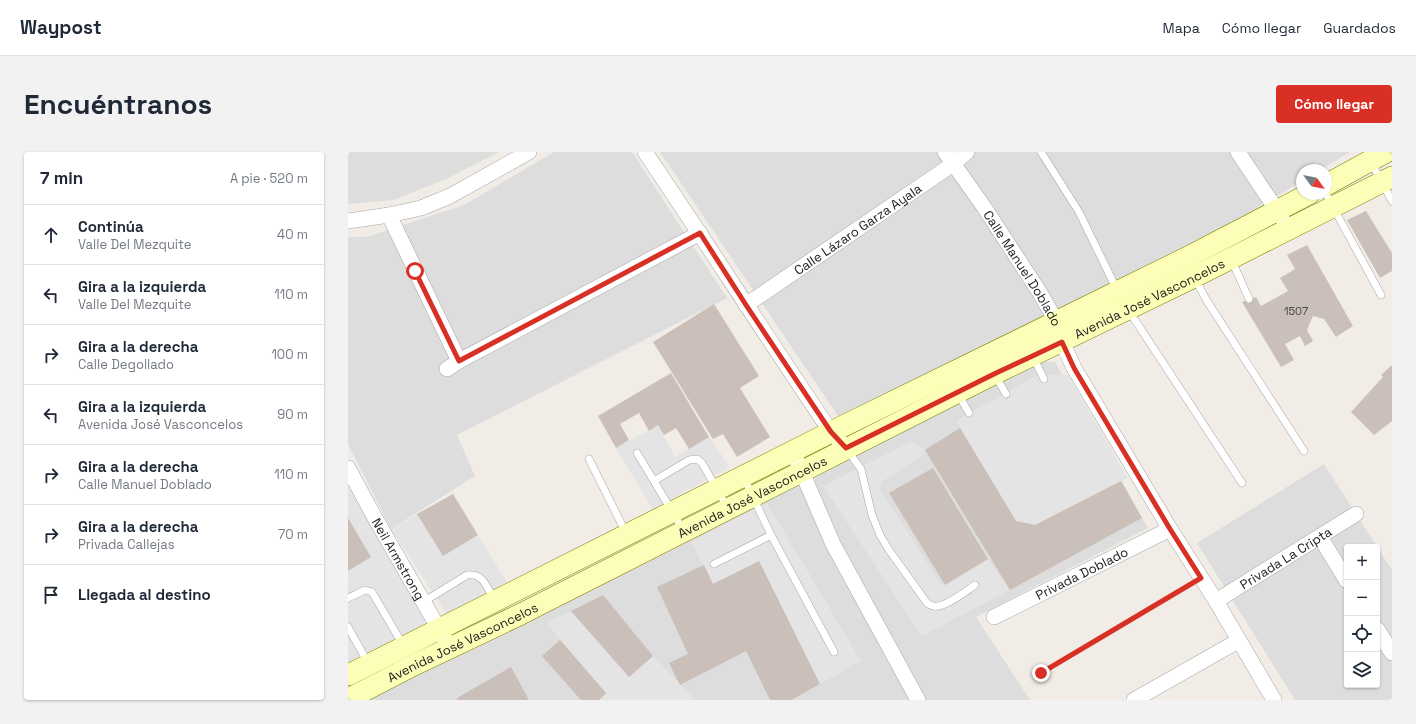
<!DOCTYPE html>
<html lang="es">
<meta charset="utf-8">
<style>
body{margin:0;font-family:"Space Grotesk",sans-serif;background:#f2f2f3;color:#1f2937}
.controls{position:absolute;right:12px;bottom:12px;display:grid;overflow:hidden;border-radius:4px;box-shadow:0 1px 3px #0004}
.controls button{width:36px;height:36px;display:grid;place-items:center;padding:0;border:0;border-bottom:1px solid #e0e1e3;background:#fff;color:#1f2937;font:20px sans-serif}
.compass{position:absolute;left:948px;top:12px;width:36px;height:36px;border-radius:50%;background:#fff;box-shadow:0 1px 3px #0004;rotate:123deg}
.stop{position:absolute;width:12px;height:12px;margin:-9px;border:3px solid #d93025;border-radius:50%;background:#fff}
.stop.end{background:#d93025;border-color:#fff;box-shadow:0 1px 4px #0008}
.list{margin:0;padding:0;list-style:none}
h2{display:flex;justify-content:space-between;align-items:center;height:52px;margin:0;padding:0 16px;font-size:17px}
h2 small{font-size:13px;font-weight:400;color:#747a83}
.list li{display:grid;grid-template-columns:26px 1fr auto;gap:12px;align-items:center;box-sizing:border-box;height:60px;padding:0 16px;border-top:1px solid #e0e1e3}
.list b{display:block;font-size:15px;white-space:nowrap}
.list p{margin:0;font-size:13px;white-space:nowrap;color:#747a83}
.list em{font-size:13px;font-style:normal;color:#747a83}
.icon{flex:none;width:22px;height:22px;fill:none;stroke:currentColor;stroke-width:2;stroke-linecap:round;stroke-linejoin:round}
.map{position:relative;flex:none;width:1044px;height:548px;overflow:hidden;border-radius:4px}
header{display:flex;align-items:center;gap:24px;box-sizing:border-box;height:56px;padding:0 20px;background:#fff;border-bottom:1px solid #e0e1e3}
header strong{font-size:19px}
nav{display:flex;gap:22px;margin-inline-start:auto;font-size:14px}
.intro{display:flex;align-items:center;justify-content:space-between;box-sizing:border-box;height:96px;padding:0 24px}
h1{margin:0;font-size:28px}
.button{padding:10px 18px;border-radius:4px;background:#d93025;color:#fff;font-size:14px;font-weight:700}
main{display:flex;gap:24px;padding:0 24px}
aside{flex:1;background:#fff;border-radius:4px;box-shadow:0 1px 3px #0004}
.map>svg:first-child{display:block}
.residential{fill:#dedddd;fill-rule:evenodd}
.parking{fill:#e4e4e4}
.building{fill:#cabfb9}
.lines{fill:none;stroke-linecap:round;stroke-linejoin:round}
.lane-casing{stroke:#a7a7a7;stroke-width:8}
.street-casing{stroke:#a7a7a7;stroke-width:16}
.secondary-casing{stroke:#747e00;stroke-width:22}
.path{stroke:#ff7469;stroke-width:2.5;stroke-dasharray:2 2;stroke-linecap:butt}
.lane{stroke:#fff;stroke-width:7}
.street{stroke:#fff;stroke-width:15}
.secondary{stroke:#fcfeb7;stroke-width:21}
.route{stroke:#d93025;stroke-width:5}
.labels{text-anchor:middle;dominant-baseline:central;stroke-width:3.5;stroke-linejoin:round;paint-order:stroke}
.number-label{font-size:11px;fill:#4a4846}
.street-label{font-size:13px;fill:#202020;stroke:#fff}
</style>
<header>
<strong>Waypost</strong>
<nav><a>Mapa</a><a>Cómo llegar</a><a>Guardados</a></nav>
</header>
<div class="intro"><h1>Encuéntranos</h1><a class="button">Cómo llegar</a></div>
<main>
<aside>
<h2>7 min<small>A pie · 520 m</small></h2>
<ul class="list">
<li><svg class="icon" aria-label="ahead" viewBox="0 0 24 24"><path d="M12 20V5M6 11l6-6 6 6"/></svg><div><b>Continúa</b><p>Valle Del Mezquite</p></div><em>40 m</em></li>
<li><svg class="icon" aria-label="left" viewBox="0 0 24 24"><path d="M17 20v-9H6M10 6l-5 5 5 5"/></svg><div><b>Gira a la izquierda</b><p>Valle Del Mezquite</p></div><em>110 m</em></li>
<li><svg class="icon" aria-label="right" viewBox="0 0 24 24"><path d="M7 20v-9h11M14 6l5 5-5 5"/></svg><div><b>Gira a la derecha</b><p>Calle Degollado</p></div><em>100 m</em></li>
<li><svg class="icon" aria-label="left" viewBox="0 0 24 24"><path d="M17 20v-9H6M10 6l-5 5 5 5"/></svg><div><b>Gira a la izquierda</b><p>Avenida José Vasconcelos</p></div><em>90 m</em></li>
<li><svg class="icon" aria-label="right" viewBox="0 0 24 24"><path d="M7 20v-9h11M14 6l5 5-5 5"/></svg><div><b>Gira a la derecha</b><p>Calle Manuel Doblado</p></div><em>110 m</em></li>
<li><svg class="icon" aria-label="right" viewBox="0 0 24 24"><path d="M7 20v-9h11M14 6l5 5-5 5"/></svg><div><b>Gira a la derecha</b><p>Privada Callejas</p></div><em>70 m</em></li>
<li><svg class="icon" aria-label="arrive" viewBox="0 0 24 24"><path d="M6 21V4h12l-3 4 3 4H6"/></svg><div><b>Llegada al destino</b></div></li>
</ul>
</aside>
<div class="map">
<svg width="1044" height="548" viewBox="0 0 1044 548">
<rect width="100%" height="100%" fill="#f1ede6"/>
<path class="residential" d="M0,0h151l-51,26 -54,22 -46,4z
M206,0h78l95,146 -270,137 18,41 -84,53 -43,-85v-207h19l97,-32z
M312,0h690l-30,18h-18v11l-56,34 -406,204z
M683,209l24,1 93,166 -172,89 54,83h-668z
M976,312l68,106v130h-97l-98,-157zM999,395h30v138h-30z"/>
<path class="parking" d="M691,222l29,1 60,103 -93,47 -19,-4 -60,-100z
M310,273l17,32 34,-20 21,30 -77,42 -37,-61z
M564,289l13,9 1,3 -45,29 -1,7 62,97 46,-27 22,31 -88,46 -99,-150z
M0,332l79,141 -79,39z
M419,351l94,158 -41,23 -61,-123 -46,23 -22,-42z
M69,362l26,42 35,-21 29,47 -60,32 -56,-85z
M223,459l58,66 24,-21 43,44h-97l7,-7 -60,-70z"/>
<path class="building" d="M1018,59l26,42v18l-12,7 -33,-58z
M959,93l46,81 -17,11 -12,-18 -11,-3 -6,14 6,11 -8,5 -5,-10 -15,8 9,16 -13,7 -39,-65 14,-5 5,9 27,-15 -8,-13 15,-9 -8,-14z
M366,152l45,72 -19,12 30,49 -33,20 -14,-23 -10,5 -60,-97z
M1044,213v56l-18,14 -23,-23 32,-35 -2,-2z
M323,221l38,64 -20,12 -13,-21 -12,7 -6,-10 -9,6 -10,-18 -19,11 9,16 -13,8 -18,-32z
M612,276l56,93 19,4 86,-44 21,37 -132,72 -85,-140z
M585,316l55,91 -43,26 -56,-92z
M105,342l25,41 -35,21 -26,-42z
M0,366l23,39 -23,14z
M411,409l61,123 -29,16h-21l-24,-49 -66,34 -11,-22 19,-9 -31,-67 47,-22 9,19z
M255,443l50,61 -24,21 -58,-66z
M212,488l46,53 -7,7h-18l-39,-44z
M163,515l18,33h-71l-1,-2z"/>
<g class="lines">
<g class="lane-casing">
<path id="lane" d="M693,0l38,60 38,78
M1023,10l21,39
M978,42l55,101
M884,109l17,38
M847,127l12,22 97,150
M781,159l113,172
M685,205l11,22
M647,223l11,19
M610,242l11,19
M499,298l14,19 11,46 8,20 9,15 38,53c1,1 5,3 6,3 11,3 33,-15 42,-21
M289,301l17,28
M241,307l37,74
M396,326l27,57 63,117
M335,378l-29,-49 35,-21 8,-1 5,4 25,44
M366,412l57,-29
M0,446l17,-8 7,2 31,53
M75,450l44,-27c16,-3 21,14 27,25
M0,475l20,36"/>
</g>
<g class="street-casing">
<g id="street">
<path d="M297,0c63,93 123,187 186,280l15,16"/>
<path id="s1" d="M597,0l39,55 56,86 16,28 6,21 12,26 96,161 46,72 58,99"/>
<path d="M890,0l44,66"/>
<path d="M41,63l70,146"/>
<path d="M0,69l41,-6 32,-7 29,-12 79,-44"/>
<path id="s2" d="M398,153l207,-141 14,-12"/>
<path d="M99,217l12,-8 241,-128"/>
<path d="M444,299l10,21 31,72 85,156"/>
<path id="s3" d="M0,316l27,50 75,130"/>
<path d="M972,385l27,44"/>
<path id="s4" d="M868,449l140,-87"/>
<path id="s5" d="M646,465l176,-88"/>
<path d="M1029,477l15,24"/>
<path d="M786,548l104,-59"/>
</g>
</g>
<g class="secondary-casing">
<g id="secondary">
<path d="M978,33l60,-33"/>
<path d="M0,523l483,-243 353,-173 125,-65"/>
<path id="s6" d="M0,547l66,-34 105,-50 475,-241 200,-97 198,-100"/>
</g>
</g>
<path class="path" d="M693,521l148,-87"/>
<use href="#lane" class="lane"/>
<use href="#street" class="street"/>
<use href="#secondary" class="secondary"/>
</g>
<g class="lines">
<path class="route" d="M67,119l44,90 241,-128 46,72 85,127 15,16 148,-74 68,-32 12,26 96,161 31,49 -160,95"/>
</g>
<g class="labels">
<g class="number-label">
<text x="948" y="159">1507</text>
</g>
<g class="street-label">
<text stroke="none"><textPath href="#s2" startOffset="135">Calle Lázaro Garza Ayala</textPath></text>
<text stroke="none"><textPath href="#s1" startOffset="140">Calle Manuel Doblado</textPath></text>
<text stroke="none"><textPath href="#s6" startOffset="896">Avenida José Vasconcelos</textPath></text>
<text stroke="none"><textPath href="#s6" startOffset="452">Avenida José Vasconcelos</textPath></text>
<text stroke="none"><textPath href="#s4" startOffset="82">Privada La Cripta</textPath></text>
<text stroke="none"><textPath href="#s3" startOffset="104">Neil Armstrong</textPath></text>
<text stroke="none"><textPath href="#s5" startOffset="98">Privada Doblado</textPath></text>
<text stroke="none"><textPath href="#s6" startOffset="128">Avenida José Vasconcelos</textPath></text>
</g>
</g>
</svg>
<div class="controls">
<button>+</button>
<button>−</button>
<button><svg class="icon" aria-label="locate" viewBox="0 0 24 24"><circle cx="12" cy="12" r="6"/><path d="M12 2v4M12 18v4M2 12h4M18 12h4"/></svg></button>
<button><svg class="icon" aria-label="layers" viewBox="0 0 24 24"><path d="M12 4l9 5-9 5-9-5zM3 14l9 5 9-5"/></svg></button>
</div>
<svg class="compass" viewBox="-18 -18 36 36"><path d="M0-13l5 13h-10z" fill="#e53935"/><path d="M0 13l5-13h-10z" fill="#747a83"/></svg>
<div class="stop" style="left:67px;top:119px"></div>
<div class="stop end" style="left:693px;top:521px"></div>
</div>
</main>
